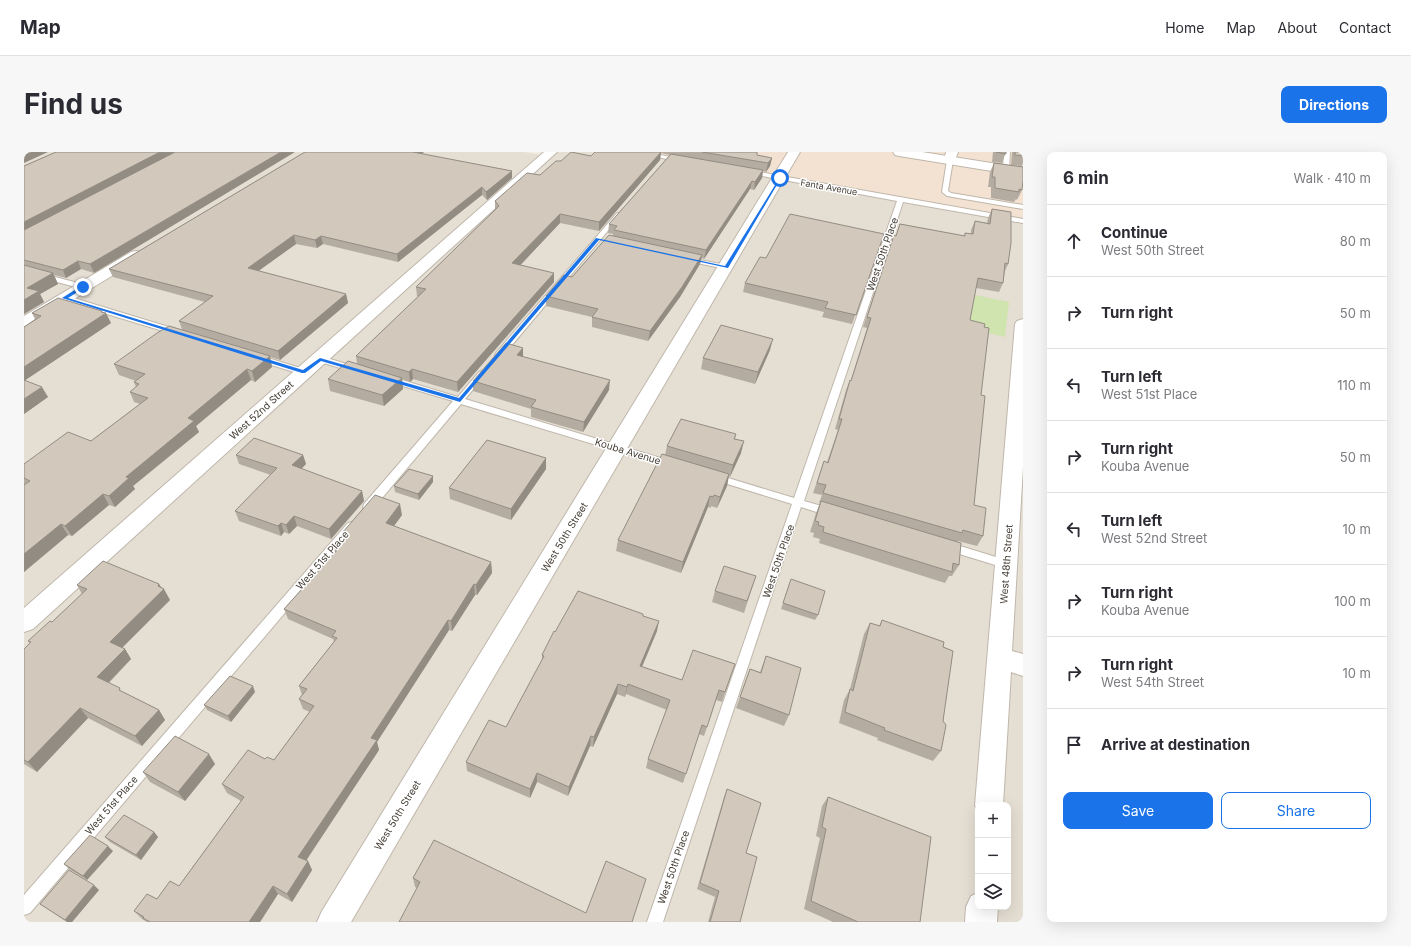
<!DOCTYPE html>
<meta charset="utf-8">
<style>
body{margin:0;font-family:Inter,sans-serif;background:#f7f7f7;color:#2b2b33}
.controls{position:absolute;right:12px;bottom:12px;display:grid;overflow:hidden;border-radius:8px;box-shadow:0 4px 16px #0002}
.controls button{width:36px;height:36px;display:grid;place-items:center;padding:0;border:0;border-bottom:1px solid #e1e1e2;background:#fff;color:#2b2b33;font:20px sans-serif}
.stop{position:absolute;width:12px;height:12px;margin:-9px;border:3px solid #1a73e8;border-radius:50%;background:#fff}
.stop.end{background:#1a73e8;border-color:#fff;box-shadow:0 1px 4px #0008}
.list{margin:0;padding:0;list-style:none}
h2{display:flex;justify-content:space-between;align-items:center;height:52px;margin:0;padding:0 16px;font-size:17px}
h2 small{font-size:13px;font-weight:400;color:#7c7c81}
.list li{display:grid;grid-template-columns:26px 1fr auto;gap:12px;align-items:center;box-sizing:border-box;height:72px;padding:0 16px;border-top:1px solid #e1e1e2}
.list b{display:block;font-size:15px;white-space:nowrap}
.list p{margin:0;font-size:13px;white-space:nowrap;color:#7c7c81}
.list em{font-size:13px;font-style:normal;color:#7c7c81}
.actions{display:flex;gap:8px;padding:12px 16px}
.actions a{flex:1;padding:9px 0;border:1px solid #1a73e8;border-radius:8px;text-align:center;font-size:14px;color:#1a73e8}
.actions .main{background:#1a73e8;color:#fff}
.icon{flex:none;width:22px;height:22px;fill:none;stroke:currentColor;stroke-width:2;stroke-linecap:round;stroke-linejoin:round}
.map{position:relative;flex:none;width:999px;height:770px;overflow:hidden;border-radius:8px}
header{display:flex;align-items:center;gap:24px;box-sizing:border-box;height:56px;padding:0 20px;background:#fff;border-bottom:1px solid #e1e1e2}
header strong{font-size:19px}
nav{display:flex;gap:22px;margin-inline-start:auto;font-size:14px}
.intro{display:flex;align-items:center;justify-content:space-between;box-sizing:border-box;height:96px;padding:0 24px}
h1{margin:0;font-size:28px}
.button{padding:10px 18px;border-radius:8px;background:#1a73e8;color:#fff;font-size:14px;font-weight:700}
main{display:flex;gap:24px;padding:0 24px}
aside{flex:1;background:#fff;border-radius:8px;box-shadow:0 4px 16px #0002}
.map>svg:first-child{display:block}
.residential{fill:#e5ded3;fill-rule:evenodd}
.commercial{fill:#f3e2d1}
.green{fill:#d0e4b0}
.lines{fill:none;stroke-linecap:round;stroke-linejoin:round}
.service-casing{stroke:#bfb7ab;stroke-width:2}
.minor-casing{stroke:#bfb7ab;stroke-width:2}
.tertiary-casing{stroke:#bfb7ab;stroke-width:2}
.service{fill:#fff;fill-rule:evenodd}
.minor{fill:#fff;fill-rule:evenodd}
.tertiary{fill:#fff;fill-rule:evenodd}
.wall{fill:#b5aca1}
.shaded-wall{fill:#938c83}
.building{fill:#d2c8bb;stroke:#938c83}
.route{fill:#1a73e8}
.labels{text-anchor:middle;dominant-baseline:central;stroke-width:3;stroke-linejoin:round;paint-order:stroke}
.far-street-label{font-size:9px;fill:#443d35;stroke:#fff}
.street-label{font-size:10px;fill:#443d35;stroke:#fff}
</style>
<header>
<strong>Map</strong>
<nav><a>Home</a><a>Map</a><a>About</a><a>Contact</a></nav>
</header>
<div class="intro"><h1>Find us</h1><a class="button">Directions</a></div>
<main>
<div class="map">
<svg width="999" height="770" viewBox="0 0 999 770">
<rect width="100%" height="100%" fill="#f1ede5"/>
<path class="residential" d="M0,0h500l23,4 4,-4h84l388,69v701h-999zM954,653h30v102h-30z"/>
<path class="commercial" d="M611,0h388v69z"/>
<path class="green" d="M864,125l121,25 -4,35 -128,-28z"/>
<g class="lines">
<g class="service-casing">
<path id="service" d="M608,0h14l39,8 -3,2z
M980,0h6l-1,17 -3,2 -3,-2z
M926,6l3,2 -5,31 3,2 72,12v4l-76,-13 -5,-4 5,-32z
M724,18l275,49v4l-120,-21 -99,299 32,9 1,3 -1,3 -4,1 -31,-10 -138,415h-16l145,-418 -81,-25 -1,-2 5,-3 79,24 103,-297 -151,-28v-2z
M593,61l5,1 -120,143h-6l-1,-2 1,-2z
M660,105l42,8 4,2 -4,2 -39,-8h-3z
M0,117l62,16 1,2 -4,2 -59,-16z
M37,144h6l115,35 1,2 -1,2h-6l-115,-35z
M234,203l49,15 1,2 -4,3 -49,-15 -1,-2 1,-2z
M296,204l40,12 1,2 -4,3 -40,-12 -1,-2 1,-2z
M458,219l4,3 -21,25 212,64 1,2 -5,3 -4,-1 -208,-63 -89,106h-8l-1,-3 1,-3 89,-103 -67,-20 -1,-2 1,-2h6l66,20 21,-25z
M328,370l4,1 1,3 -1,3 -326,384 -6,2v-20l324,-372z
M923,390l62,19 2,3 -2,3 -4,1 -62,-19 -2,-3 2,-3z"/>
</g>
<g class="minor-casing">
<path id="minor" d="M520,0h13l-524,477 -9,3v-24z
M764,0h12l-449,770h-34l5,-11z
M922,0h12l-4,11h-8l-2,-3z
M112,99l5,1 2,3 -2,3 -111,68 -6,2v-12l107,-64z
M999,167v148l-11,184 11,3v22l-12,-4 -8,133h-25v8l-3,-8 40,-481 2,-3z
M954,741v14h20l-1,15h-32l1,-15 5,-11z"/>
</g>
<g class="tertiary-casing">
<path id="tertiary" d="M869,0h29l101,16v8l-124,-20 -4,-1z"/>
</g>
<use href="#service" class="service"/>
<use href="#minor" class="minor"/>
<use href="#tertiary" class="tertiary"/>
</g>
<path class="wall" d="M32,0l38,121 -13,-4 -15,9 -12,-3 4,9 -18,10 4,8 -20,12v-148z
M281,0h119l-3,2 91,17v7l-25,22 -5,-5 -84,67 -75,-18 -6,4 -21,-4 -38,27 88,23 2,9 -68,57 -10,-3 2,10 -17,15 -4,-2 -55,46 3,6 -66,54 2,3 -20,18 -6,-2 -37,31 -4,-1 -44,37v-108l67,-23 49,-37 -6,-2 -4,-10 6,-5 -2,-5 2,-1 -17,-6 -5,-11 68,-35 -3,-8 26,-19 -92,-25 -4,-8z
M571,0h162v3l15,3 -2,8 -4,6 -3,-1 -1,7 -8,12 -4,-1 -46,70 -2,-1 -2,6 -20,33 -32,44 -56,-14v-10l-46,-11v-10l26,-19 41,-41v-2l-5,-1 1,-9 61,-69 -9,-2 -1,7 -61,71 -39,-8 -40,42 34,17 -96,110 -45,-13 -3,3 -8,-3 1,10 -19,17 -54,-15 -2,-12 29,-15 -1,-8 62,-59 -1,-1 -1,-9 79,-77v-9l45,-26 21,-14 30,-5z
M969,0h13l-4,11 -10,-1z
M988,0h11v11l-1,3 -11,-1z
M970,11l28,27 -5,10 -1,-1 -2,3 -23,-4v-11h-3l2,-15z
M968,57l16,55 -3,7 -2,12 -4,9 -23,-4 -6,32 11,75 -7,110 9,31 -6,10 -19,-5 -1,1 2,23 -7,11h-3l-4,7 -126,-40 1,-4 -7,-2 1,-4 -4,-1 6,-19 4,-10h-1l3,-8 -9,-2 11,-32 3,1 11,-32 -3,-1 11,-39 4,-10h1l16,-52 -4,-1 31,-92 2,1 4,-12 64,12 1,-3 6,1v-4l4,-9 12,2 1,-5z
M860,82l-32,90 -30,-7 2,-5 -81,-20 2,-9 21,-25z
M79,160l8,11 -86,57 23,17 -24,17v-87l11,-8 -3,-6z
M499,196v9l86,33 -26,42 -52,-15v-8l-58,-18v-10z
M746,198l-15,34 -54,-15 2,-11z
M712,282l-1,5 6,14 -11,24 -1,-1 -2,10 -10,22 -6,-2v2l-3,-1 -27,66 -65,-22 2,-11 47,-85 2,-9z
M212,303h67l3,9 -5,5 61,22 2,10 -33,38 -34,-13 -8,8 -5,-2 -3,4 -42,-15 -4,-10 36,-36 -32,-11z
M522,306v11l-35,51 -61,-21 -1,-11z
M409,330l-14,18 -24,-8 -1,-6z
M378,363l-8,11 97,36 1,11 -15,22h-2l-23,36 -3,-1 -72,112 2,8 -73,111h2l4,9 -20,32 -14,-8 -18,28h-113l-5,-3 -8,-8 45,-25 62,-85 -14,-8 -5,-9 43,-25 9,1 36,-48 -7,-3 -4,-10 3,-4 -3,-9 35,-44 -1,-3 -45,-20 -4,-10 51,-57 -1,-4 9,-11 -1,-4z
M732,424l-12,37 -32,-11 3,-11z
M767,427l27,36 -3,5 -34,-11z
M53,433l84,2 9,13 -48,47 3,2 6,10 -22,24 14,9 36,18 6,10 -23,26 -54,-28 -51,54 -13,-8v-115l6,-6 -2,-2 24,-19 30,-28z
M619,464l14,15 -15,36 40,13 53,-16 -13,38 -6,-2 -12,36 -5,-2 -16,49 -37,-15 2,-9 19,-49 -41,-16 -1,3 -8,-3 -24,53 -3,-1 -22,50 -31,-14 -7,16 -63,-27 -1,-9 40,-35 36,-66v-6l13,-23z
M858,468l61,27v74l-2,30 -8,10 -56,-21 1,-2 -39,-15 5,-23 6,-11 14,-55 6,-11 9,3z
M742,504l23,59 -5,11 -48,-18 14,-39 10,3z
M231,540l-24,30 -24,-12 -3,-5z
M191,612l-30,37 -35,-19 -7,-10z
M703,637l19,64 -6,69h-32l7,-25 -18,-8 27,-92z
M804,645l92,125h-87l-29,-13 16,-71 -4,-2 6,-30z
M130,680l4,5 -17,23 -31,-18 -5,-5z
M89,699l-26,29 -18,-11 -5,-5z
M389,726l173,35 46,9 -215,-34 -2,-1z
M75,738l-27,32h-5l-27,-18z"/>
<path class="shaded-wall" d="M5,0h19l-24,11v-9z
M136,0h17l-153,80v-10z
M257,0h14l-201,121 -4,-9z
M388,0h12l-11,7z
M637,0l-1,8 -61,71v-9z
M748,6l-2,8 -4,6 2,-9z
M739,18l-1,8 -8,12 1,-8z
M488,19v7l-25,22 -1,-8z
M728,29l-2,8 -46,70 2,-9z
M458,35v8l-84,67 -1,-8z
M536,62v9l-47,50 -1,-10z
M270,83l2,9 -46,33 -2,-9z
M297,84l2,8 -6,4 -2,-8z
M678,103l-2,9 -20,33 -32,44 2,-10z
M54,109l3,8 -15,9 -3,-8z
M29,121l5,11 -18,10 4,8 -20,12v-14l3,-12z
M530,121v9l-96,110 -1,-10z
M322,142l2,9 -68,57 -2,-9z
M78,159l2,4 2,-2 5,10 -87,58v-14z
M749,187l-3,11 -15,34 3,-12z
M499,196v10l-6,-3z
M246,204l2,11 -17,15 -3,-11z
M223,217l4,11 -55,46 3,6 -66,54 2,3 -20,18 -6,-11 17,-19 62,-59z
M388,217l1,10 -3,3 -1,-10z
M378,226l1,11 -19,17 -2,-11z
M586,228l-1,10 -26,42 1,-10z
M18,235l6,10 -24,17v-15z
M720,289l-3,12 -11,24 3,-12z
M279,303l3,9 -11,11 -3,-10z
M522,306v11l-35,51v-11z
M705,322l-2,12 -10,22 3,-11z
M409,324v6l-14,18 -1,-6z
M338,339l2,10 -33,38 -2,-10z
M79,342l6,11 -37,31 -7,-10z
M686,344l-2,11 -27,66 2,-11z
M376,352l2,11 -14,19 -2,-11z
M270,364l3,10 -8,8 -3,-9z
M257,371l3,9 -3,4 -3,-10z
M37,372l7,11 -44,37v-18z
M467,410l1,11 -15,22 -1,-10z
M135,432l4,6 1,-1 6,11 -53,53 -7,-11z
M450,432l1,11 -23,36 -1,-10z
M424,468l1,10 -72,112 2,8 -76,115 -5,-8 73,-119z
M635,469l-2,10 -19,45 2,-10z
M101,497l6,10 -27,28 -7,-10z
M594,532l-1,10 -24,53 1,-10z
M604,532l-2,10 -1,3 2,-10z
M229,534l2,6 -24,30 -3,-6z
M56,556l8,10 -51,54 -9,-10z
M135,558l6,10 -23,26 -7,-10z
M567,584l-1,10 -22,50 1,-9z
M185,602l6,10 -30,37 -7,-9z
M513,621v9l-7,16v-9z
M130,680l4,5 -17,23 -5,-5z
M84,694l5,5 -26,29 -4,-4z
M284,709l4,9 -20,32 -5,-8z
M70,733l5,5 -27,32h-5l-2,-2z
M249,734l5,8 -18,28h-11z"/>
<path class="building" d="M0,0h5l-5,2z
M32,0h104l-136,70v-56z
M151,0h106l-191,112 -12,-3 -15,9 -39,-10v-30z
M281,0h108l99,19 -26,21 -4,-5 -85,67 -76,-18 -6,4 -21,-5 -46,33 98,26 -68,57 -99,-30 34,-25 -104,-27z
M547,0l20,4 4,-4h66l-62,70 -39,-8 -48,49 42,10 -97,109 -45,-13 -3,3 -53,-16 70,-67 -10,-2 83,-81 -4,-5 32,-28 13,2 16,-14h5z
M678,0h55v3l15,3 -4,5z
M972,0h10v2z
M991,0h8v4l-8,-1z
M647,2l92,16 -8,12 -3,-1 -46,69 -92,-20 3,-4 -8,-2z
M970,11l29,4v13l-1,10 -3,-1v3l-24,-4v-11h-3z
M968,57l19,3v31l-3,21 -3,-1 -2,20 -25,-5 -8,42 15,4 -1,3 5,1 -8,67 4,1 -11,109 12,3 -3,28 -20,-6 -1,3 -139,-40 3,-8 -9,-2 7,-22 4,2 14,-44h-3l11,-39 1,1 20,-63 -4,-1 27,-82 2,1 4,-12 65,12v-3l8,1 2,-13 15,3z
M766,62l94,20 -28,81 -31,-7 3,-6 -83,-19 15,-26 6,1z
M585,83l93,20 -20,32 -32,44 -58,-14 6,-8 -52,-13 18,-21 8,2z
M0,113l29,8 -26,15 12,3 -15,9z
M34,146l44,13 -1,1 5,1 -82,54v-40l17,-11 -9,-3z
M697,173l52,14 -15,33 -55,-14z
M145,174l101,30 -18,15 -5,-2 -59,49 6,3 -68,56 3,1 -20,18 -6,-2 -38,32 -4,-2 -37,30v-69l6,-4 -6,-3v-14l44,-32 23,9 57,-43 -18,-6 9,-8 -5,-2 11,-8 -31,-10 43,-31z
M482,191l17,5 -6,7 93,25 -26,42 -53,-15 5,-7 -63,-19z
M324,209l54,17 -20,17 -54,-16z
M0,228l18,7 -18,12z
M657,267l55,15 -2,5 10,2 -11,24 -66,-19z
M230,286l49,17 -11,10 70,26 -33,38 -35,-13 -8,9 -5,-2 -3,3 -43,-15 42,-43 -41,-13z
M463,288l59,18 -35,51 -62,-21z
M638,302l67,20 -9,23 -6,-2 -1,2 -3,-1 -27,66 -65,-22z
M385,317l24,7 -15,18 -24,-8z
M351,343l25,9 -14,19 105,39 -15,23 -2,-1 -23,37 -3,-1 -77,118 6,2 -79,117 10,4 -21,33 -14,-8 -24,36h-99l-7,-4 1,-1 -10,-6 13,-17 10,5 13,-18 9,5 65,-89 -22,-13 26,-34 17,9 2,-2 7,3 40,-54 -15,-7 8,-10 -8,-3 38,-48 -5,-2 4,-5 -52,-22 54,-60 -4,-1 11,-14 -3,-1z
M797,349l140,42 -2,22 -6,-2 -1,9 -129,-40 1,-5 -6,-2 1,-3 -4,-1z
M79,409l56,23 -1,2 6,3 -54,53 15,7 -28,28 23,11 -1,2 40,20 -24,26 -55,-28 -52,54 -4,-2v-111l7,-7 -3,-1 22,-20 2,1 35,-33 -10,-4z
M700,414l32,10 -9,25 -32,-10z
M767,427l34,12 -7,24 -35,-12z
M554,439l65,23v2l16,5 -19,45 42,14 11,-30 42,14 -10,28 -6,-2 -12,37 -5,-2 -16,49 -38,-15 22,-59 -42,-16 -1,3 -9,-3 -24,53 -3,-1 -22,51 -32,-14 -7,16 -64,-27 23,-42 17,7 38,-71 -2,-1 12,-24 1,1z
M858,468l62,22 -1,5 10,4 -10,70 3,4 -5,26 -57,-21 1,-2 -40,-16 5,-23 3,2 17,-68 10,3z
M742,504l35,12 -12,47 -49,-18 10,-28 11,4z
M206,524l23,10 -25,30 -24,-11z
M151,584l34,18 -31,38 -35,-20z
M703,637l34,14 -15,50 11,4 -17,65h-30l9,-31 -19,-8z
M804,645l103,40 -11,85h-62l-47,-21 15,-72 -4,-2z
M100,663l30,17 -18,23 -31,-18z
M66,683l18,11 -25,30 -19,-12z
M410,688l152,73 20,-52 40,18 -14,43h-233l21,-40 -7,-4z
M45,718l25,15 -29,35 -25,-16z"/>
<path class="route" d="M756,25l1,1 -53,90 -129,-28 -139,162 -139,-41 -16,12h-3l-240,-75 19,-12h3v2l-16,10 235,72 17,-12 139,40 137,-160 129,28z"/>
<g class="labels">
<g class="far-street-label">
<text transform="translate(805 35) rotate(10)">Fanta Avenue</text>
</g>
<g class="street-label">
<text transform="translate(858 102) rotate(-71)">West 50th Place</text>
<text transform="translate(237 258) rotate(-42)">West 52nd Street</text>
<text transform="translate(604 299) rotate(17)">Kouba Avenue</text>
<text transform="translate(540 385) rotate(-59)">West 50th Street</text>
<text transform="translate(298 408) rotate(-49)">West 51st Place</text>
<text transform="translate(754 409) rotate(-71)">West 50th Place</text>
<text transform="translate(982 412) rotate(-86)">West 48th Street</text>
<text transform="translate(87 653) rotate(-49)">West 51st Place</text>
<text transform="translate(373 663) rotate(-59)">West 50th Street</text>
<text transform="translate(649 715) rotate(-71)">West 50th Place</text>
</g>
</g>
</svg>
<div class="controls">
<button>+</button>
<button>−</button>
<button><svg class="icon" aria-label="layers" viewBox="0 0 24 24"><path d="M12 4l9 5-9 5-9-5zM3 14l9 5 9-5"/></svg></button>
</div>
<div class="stop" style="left:756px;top:26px"></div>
<div class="stop end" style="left:59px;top:135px"></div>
</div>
<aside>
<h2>6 min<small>Walk · 410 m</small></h2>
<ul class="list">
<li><svg class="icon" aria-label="ahead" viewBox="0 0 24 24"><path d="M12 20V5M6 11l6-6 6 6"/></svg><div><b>Continue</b><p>West 50th Street</p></div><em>80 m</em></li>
<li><svg class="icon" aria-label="right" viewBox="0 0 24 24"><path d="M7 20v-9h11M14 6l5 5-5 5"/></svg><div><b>Turn right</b></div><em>50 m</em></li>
<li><svg class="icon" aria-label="left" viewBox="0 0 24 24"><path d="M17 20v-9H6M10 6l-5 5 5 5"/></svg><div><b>Turn left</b><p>West 51st Place</p></div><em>110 m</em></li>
<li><svg class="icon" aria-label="right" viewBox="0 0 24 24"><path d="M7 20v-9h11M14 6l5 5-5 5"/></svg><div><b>Turn right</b><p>Kouba Avenue</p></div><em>50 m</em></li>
<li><svg class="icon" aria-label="left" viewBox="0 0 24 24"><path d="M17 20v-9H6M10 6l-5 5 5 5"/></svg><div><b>Turn left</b><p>West 52nd Street</p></div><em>10 m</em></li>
<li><svg class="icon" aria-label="right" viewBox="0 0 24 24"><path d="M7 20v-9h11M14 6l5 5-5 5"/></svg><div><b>Turn right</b><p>Kouba Avenue</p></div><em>100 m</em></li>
<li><svg class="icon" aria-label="right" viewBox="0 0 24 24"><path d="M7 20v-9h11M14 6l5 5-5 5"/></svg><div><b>Turn right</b><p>West 54th Street</p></div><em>10 m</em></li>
<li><svg class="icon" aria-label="arrive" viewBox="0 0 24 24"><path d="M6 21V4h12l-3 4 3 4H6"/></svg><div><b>Arrive at destination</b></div></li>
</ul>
<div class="actions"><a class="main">Save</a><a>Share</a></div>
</aside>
</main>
